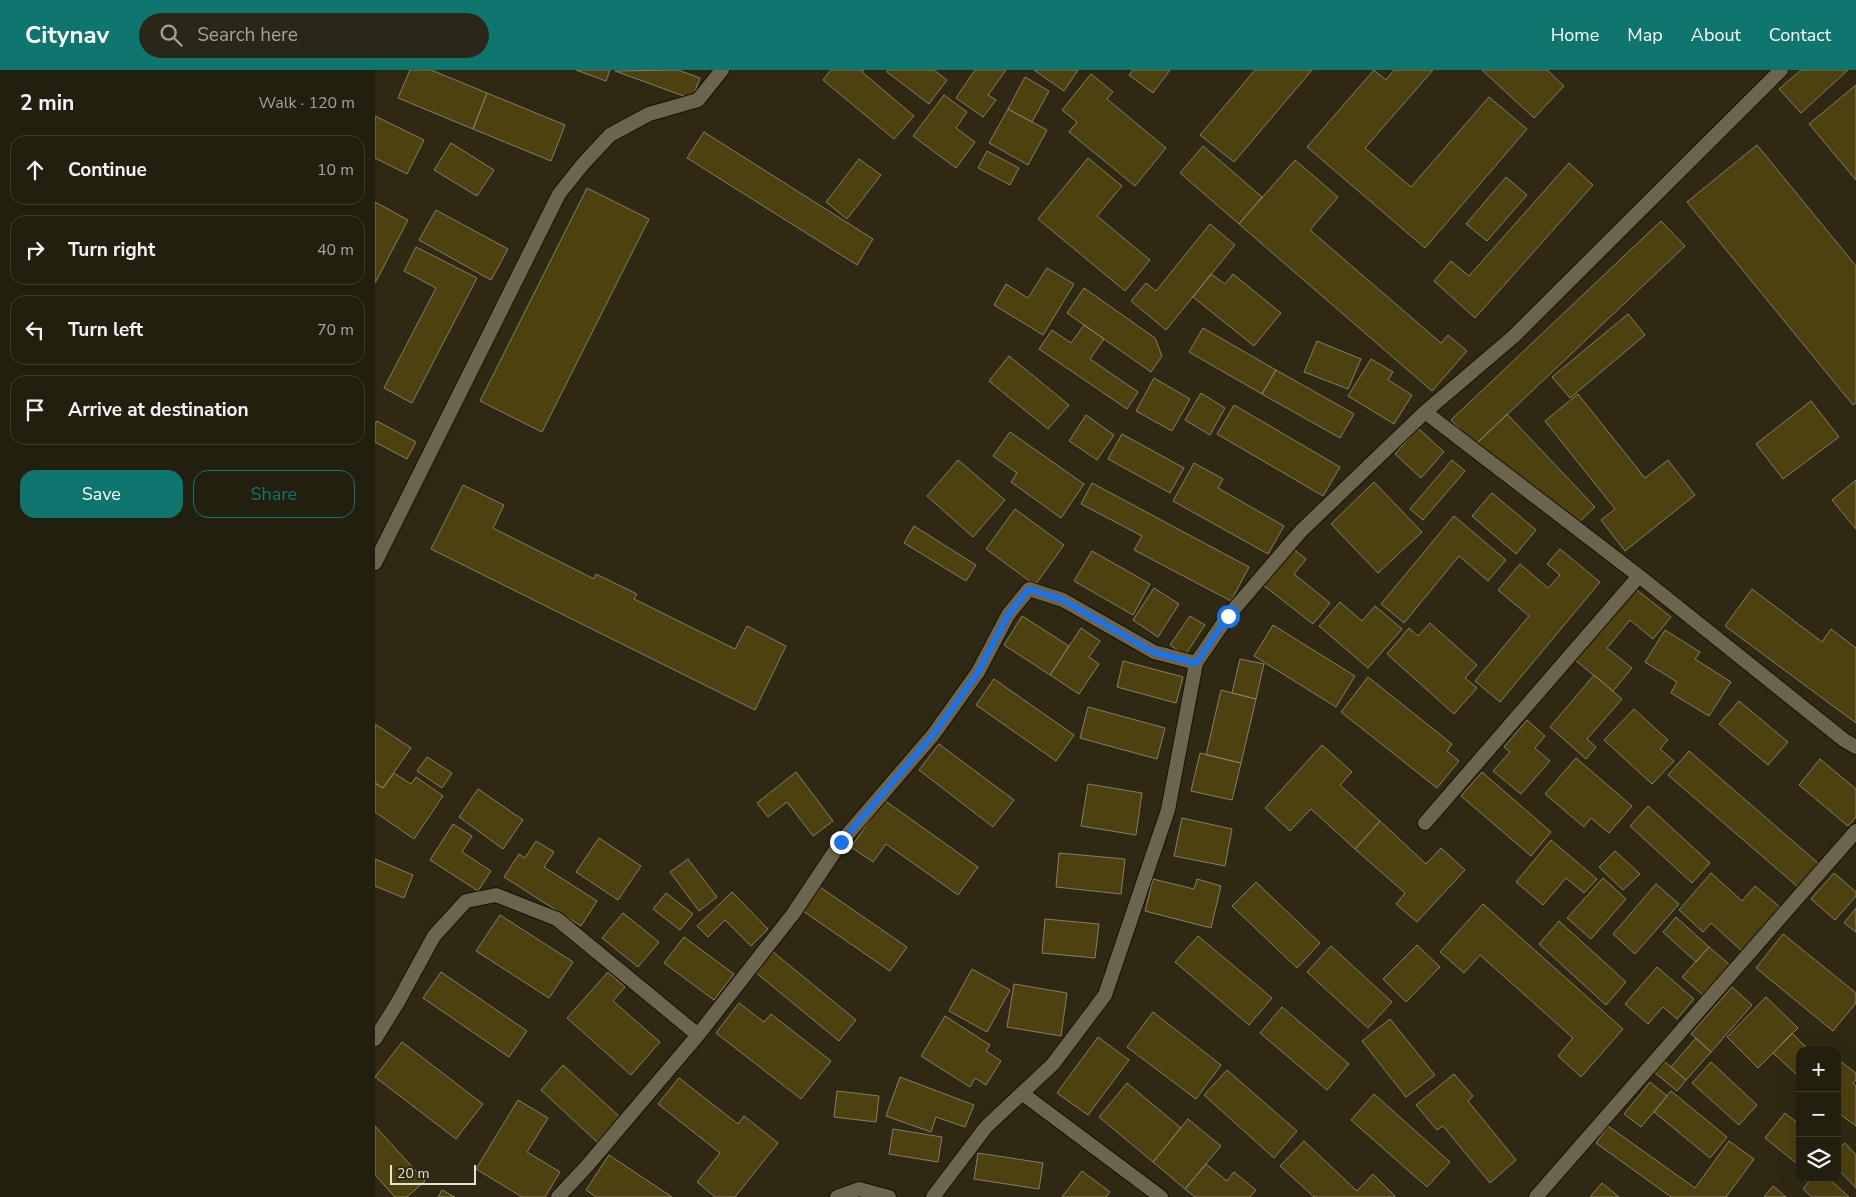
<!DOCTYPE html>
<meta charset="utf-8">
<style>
body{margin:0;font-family:"Nunito Sans",sans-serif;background:#2b2718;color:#f1f3f6}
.controls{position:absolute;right:15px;bottom:15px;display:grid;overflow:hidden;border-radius:10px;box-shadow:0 5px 20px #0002}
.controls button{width:45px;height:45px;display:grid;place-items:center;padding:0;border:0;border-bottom:1px solid #403d2f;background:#231f0f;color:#f1f3f6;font:25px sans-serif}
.scale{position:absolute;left:15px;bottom:12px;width:86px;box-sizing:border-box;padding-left:5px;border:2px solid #e6e3d6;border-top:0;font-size:14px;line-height:18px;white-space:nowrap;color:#e6e3d6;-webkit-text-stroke:4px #2f2914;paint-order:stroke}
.stop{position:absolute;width:15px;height:15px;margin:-11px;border:4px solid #1a73e8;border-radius:50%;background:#fff}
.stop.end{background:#1a73e8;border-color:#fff;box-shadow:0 1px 5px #0008}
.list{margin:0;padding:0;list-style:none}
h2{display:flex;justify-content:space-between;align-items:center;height:65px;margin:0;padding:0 20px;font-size:21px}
h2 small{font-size:16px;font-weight:400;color:#a3a29e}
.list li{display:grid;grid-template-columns:32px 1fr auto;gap:15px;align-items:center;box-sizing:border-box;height:70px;margin:0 10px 10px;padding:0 10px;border:1px solid #403d2f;border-radius:15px}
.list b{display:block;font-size:19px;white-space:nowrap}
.list em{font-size:16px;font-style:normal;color:#a3a29e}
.actions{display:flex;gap:10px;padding:15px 20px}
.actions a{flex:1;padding:11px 0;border:1px solid #0f766e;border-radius:15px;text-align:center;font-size:18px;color:#0f766e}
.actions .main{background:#0f766e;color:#fff}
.icon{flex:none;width:28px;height:28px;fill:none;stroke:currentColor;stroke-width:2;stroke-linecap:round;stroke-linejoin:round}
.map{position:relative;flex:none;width:1481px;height:1127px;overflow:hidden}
header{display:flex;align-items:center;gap:30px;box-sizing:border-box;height:70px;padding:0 25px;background:#0f766e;color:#fff}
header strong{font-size:24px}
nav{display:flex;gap:28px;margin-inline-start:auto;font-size:18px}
.search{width:350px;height:45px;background:#2b2718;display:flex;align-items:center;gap:12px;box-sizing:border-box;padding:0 18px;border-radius:28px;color:#a3a29e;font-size:19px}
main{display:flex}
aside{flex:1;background:#231f0f}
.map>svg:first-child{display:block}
.building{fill:#4d410f;stroke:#857e66}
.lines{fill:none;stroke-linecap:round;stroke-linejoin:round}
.minor-casing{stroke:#171101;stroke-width:16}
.minor{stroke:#6b654e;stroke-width:14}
.route{stroke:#1a73e8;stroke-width:6}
</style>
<header>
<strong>Citynav</strong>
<div class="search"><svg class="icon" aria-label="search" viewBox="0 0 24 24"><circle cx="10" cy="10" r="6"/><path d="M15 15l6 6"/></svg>Search here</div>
<nav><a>Home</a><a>Map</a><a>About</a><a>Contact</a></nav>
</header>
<main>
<aside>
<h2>2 min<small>Walk · 120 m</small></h2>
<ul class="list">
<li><svg class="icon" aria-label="ahead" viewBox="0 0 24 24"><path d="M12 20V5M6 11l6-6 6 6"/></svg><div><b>Continue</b></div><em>10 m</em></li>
<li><svg class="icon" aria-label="right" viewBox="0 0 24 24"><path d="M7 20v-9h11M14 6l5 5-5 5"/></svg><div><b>Turn right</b></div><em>40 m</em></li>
<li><svg class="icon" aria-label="left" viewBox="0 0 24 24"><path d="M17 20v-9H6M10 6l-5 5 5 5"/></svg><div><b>Turn left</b></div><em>70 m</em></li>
<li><svg class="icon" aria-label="arrive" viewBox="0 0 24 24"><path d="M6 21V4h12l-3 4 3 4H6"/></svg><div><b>Arrive at destination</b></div></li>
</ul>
<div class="actions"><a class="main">Save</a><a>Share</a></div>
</aside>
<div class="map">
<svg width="1481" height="1127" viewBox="0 0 1481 1127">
<rect width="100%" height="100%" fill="#2f2914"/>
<path class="building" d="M35,0h21l56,23 -14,36 -75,-31z
M201,0h34l-4,11z
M303,0l22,8 -8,21 -77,-28z
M456,0h33l-2,2 52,44 -20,23 -71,-59z
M513,0h46l13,10 -18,24 -42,-32z
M600,0h31l-18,25 8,5 -13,17 -27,-19z
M659,0h44l-14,21z
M758,0h37l-17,23 -24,-18z
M880,0h57l-78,92 -34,-27z
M999,0l12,10 8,-10h39l-68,78 46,39 78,-90 38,32 -102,119 -118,-101z
M1107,0h65l17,16 -30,32z
M1426,0h47l-47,43 -22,-24z
M716,4l22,18 -6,7 59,49 -31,38 -66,-54 8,-10 -15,-12z
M650,7l24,14 -17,31 -24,-13z
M1481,15v95l-47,-56z
M112,23l78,32 -14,36 -78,-32z
M569,25l23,17 -11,16 19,14 -19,26 -43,-32z
M633,39l39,21 -19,35 -39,-22z
M0,46l49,24 -17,34 -32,-16z
M329,62l169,107 -16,26 -170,-107z
M76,73l43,27 -17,26 -43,-26z
M1382,75l99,121v137l-3,2 -166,-203z
M828,76l59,51 -23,27 -59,-51z
M612,81l32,17 -9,17 -32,-17z
M713,88l34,28 -25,30 53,44 -25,31 -87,-72z
M484,89l22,16 -34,44 -21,-17z
M920,90l43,37 -28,33 131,113 7,-8 19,16 -35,40 -193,-167z
M1194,93l24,22 -118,133 -41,-37 17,-20 18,15z
M1131,107l21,18 -40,46 -21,-17z
M212,118l62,31 -107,213 -62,-31z
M0,132l33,18 -33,63z
M61,140l72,39 -17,31 -72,-40z
M1286,151l24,25 -210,199 -24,-25z
M835,154l25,21 -69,85 -35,-29 15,-18 10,8z
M41,177l61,31 -65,125 -28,-15 52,-100 -32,-17z
M672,198l27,16 -31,51 -49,-30 12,-21 22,14z
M836,204l14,10 8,-10 48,39 -27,33 -61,-49z
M709,218l71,50 7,18 -11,16 -84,-59z
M1253,244l17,21 -75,63 -18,-21z
M709,255l20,14 -14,20 48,33 -11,17 -88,-60 13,-19 19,13z
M828,258l73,42 -14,24 -73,-42z
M942,271l44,18 -13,30 -44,-17z
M634,286l60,49 -21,24 -59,-48z
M996,289l22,13 -5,8 24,15 -18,29 -46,-28z
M901,300l78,44 -14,24 -78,-44z
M779,308l36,21 -18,32 -36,-20z
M826,323l24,15 -15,27 -25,-15z
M1203,324l67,84 23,-18 27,35 -70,56 -24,-31 14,-11 -70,-88z
M1436,331l28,36 -56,42 -27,-35z
M859,335l106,62 -17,29 -106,-62z
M1132,344l88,93 -17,16 -103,-78z
M711,345l28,20 -17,25 -28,-19z
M2,351l39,21 -9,17 -32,-17v-18z
M1043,358l26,24 -23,26 -26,-24z
M635,362l74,52 -23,34 -50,-36 6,-9 -24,-17z
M747,364l62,34 -14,25 -62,-34z
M583,390l47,40 -32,37 -46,-41z
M1077,390l13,11 -42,49 -13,-11z
M819,393l29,16 -5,9 66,38 -16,28 -95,-53z
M1481,410v49l-24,-29z
M999,412l48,50 -44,41 -47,-49z
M717,413l157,84 -18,34 -97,-51 8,-14 -61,-32z
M88,415l41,20 -11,23 101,51 2,-5 41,20 -3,5 101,50 12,-23 39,20 -31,64 -324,-161z
M1117,423l44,37 -20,24 -44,-38z
M640,439l49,36 -29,40 -49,-36z
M1079,446l52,44 -18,21 -29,-25 -55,67 -23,-19z
M539,456l62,39 -10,16 -62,-38z
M917,478l14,11 -12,15 36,29 -17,21 -50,-39z
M1185,479l40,33 -100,120 -25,-21 54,-65 -31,-26 22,-26 28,24 12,-13 -13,-11z
M717,481l58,33 -17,31 -59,-34z
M1258,517l38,30 -18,22 -23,-19 -23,28 25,20 -19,23 -38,-31z
M779,518l25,16 -21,33 -25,-17z
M1377,519l70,53 9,-13 25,19v75l-131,-97z
M965,532l22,19 13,-15 27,23 -34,39 -49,-42z
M647,546l47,30 -19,29 -46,-30z
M815,546l15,9 -20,30 -15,-10z
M1055,553l47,42 -12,13 12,10 -23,26 -67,-60 22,-26 9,8z
M898,555l82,51 -19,31 -82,-51z
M706,558l19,13 -11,16 10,7 -20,30 -29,-19z
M1290,560l35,22 -5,7 36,23 -22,34 -38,-23 6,-11 -32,-20z
M865,589l24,5 -8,35 -24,-6z
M748,591l60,16 -7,26 -59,-16z
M1219,605l28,24 -35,40 9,8 -10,12 -36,-32z
M993,607l84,67 -5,7 12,10 -22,27 -96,-76z
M619,609l80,56 -18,26 -80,-56z
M846,620l35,9 -15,64 -35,-8z
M1364,631l49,41 -20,23 -49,-41z
M713,637l77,21 -8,31 -77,-21z
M1259,639l34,31 -8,9 14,12 -22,23 -48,-44z
M1152,650l18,16 -10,12 15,13 -29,33 -28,-23 17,-19 -6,-5z
M0,654l36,24 -28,40 -8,-5z
M564,674l75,56 -21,27 -74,-57z
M947,675l30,27 -12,13 40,36 -25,28 -44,-40 -21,22 -25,-23z
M1314,681l129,112 -20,24 -130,-112z
M825,683l41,10 -9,37 -41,-9z
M52,687l25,16 -10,15 -25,-17z
M1201,688l56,48 -23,27 -18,-15 -7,9 -39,-33z
M1445,689l36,30v28l-8,9 -49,-41z
M421,702l37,49 -20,15 -26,-34 -19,15 -11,-14z
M1107,702l69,60 -20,24 -70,-60z
M19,703l17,11 5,-7 27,19 -29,43 -39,-27v-29l8,5z
M713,714l54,9 -6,42 -55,-9z
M103,719l45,31 -20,29 -44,-32z
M509,730l94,67 -20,28 -72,-51 -13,18 -22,-15z
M1273,736l62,57 -18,20 -62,-57z
M807,748l50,11 -7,37 -51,-10z
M1005,751l46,43 15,-16 24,22 -48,52 -21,-18 9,-11 -50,-44z
M78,754l19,12 -10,16 29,19 -13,20 -48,-31z
M224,768l42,28 -23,34 -42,-28z
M1176,770l46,39 -13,14 -18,-15 -23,27 -27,-23z
M161,771l18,11 -10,15 53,34 -16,25 -77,-49 15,-23 6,4z
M1240,781l25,23 -17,16 -24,-23z
M684,783l66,6 -4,35 -65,-7z
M0,789l38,16 -9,23 -29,-12z
M313,789l29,38 -18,14 -29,-39z
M1336,803l31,28 13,-15 25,21 -38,44 -31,-28 -8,9 -24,-22z
M1459,803l22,19v4l-21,24 -24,-21z
M1228,808l23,21 -35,40 -24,-21z
M778,809l41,10 3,-10 24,7 -10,42 -66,-17z
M881,812l64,61 -23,25 -65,-62z
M1281,814l23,20 -44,50 -22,-20z
M442,815l90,62 -17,24 -90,-62z
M357,822l36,37 -17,17 -26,-26 -17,17 -11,-11z
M291,823l27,21 -13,16 -27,-21z
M1108,834l140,125 -42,48 -23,-21 15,-18 -93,-83 -16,18 -24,-21z
M1481,838v24l-12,-9z
M248,843l36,29 -21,25 -36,-29z
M125,845l73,47 -24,36 -73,-47z
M1301,847l33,30 -13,15 -33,-30z
M670,849l54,5 -4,34 -53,-5z
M1184,851l67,61 -20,23 -67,-61z
M1408,864l73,59v10l-23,28 -77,-63z
M823,866l74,62 -23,27 -74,-63z
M309,867l50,37 -20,26 -50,-37z
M1042,875l23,22 -34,35 -23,-23z
M956,876l61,56 -24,26 -61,-56z
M1334,877l21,18 -27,30 -21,-18z
M397,881l84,69 -17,21 -84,-69z
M1282,897l37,32 -17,20 -14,-12 -15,17 -23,-20z
M597,899l38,21 -23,42 -38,-21z
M66,902l86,59 -18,26 -86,-59z
M233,902l17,15 -12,14 47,41 -29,33 -64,-57z
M639,914l53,9 -6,43 -54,-9z
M1357,917l20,18 -41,47 -20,-18z
M1391,927l32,31 -40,40 -31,-31z
M364,933l25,19 7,-8 60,47 -30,38 -85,-66z
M907,937l67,57 -22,26 -67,-57z
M778,942l68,53 -25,34 -69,-52z
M570,946l45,29 -4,6 15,10 -15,24 -11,-7 -5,9 -49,-31z
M1015,949l45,56 -29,22 -44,-56z
M1417,963l18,18h-10v19l-4,4 -23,-21z
M723,967l31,23 -41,55 -31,-22z
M1321,968l15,14 -25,28 -15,-13z
M27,972l81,62 -27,35 -81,-62z
M1462,989l19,14v7l-3,3 3,3v40l-19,-14z
M1289,991l22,19 -9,11 -23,-19z
M1336,992l46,43 -18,20 -47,-42z
M188,995l57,52 -23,25 -56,-52z
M852,1000l70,61 -23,27 -70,-63z
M1079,1004l19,22 -5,5 48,59 -26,23 -47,-57 -6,4 -21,-25z
M525,1007l74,28 -9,22 -29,-10 -5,15 -45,-16z
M304,1008l59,46 6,-8 34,27 -43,54h-20l-18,-15 23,-29 -62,-49z
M1275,1012l17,14 -26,31 -17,-13z
M752,1013l54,45 -28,34 -54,-45z
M462,1021l42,5 -3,26 -42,-5z
M1296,1021l56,46 -17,21 -56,-46z
M999,1024l76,68 -23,25 -76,-67z
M143,1030l30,18 -21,34 33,20 -15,25h-23l-46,-28z
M1410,1043l15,12v41l-35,-28z
M813,1049l33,27 -36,43 -32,-27z
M0,1056l50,55 -18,16h-12l-20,-22z
M1233,1056l87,62 34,-47 25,18 -28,38h-55l-75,-54z
M518,1059l49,8 -4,25 -49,-8z
M929,1071l53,50 16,-17 22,22 -1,1h-80l-34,-31z
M1470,1073l11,12v33l-19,-20v-18z
M603,1083l65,10 -4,26 -65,-10z
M234,1085l63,42h-76l-10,-7z
M831,1094l21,17 7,-9 22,18 -6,7h-55l-10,-8z
M707,1101l28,21 -4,5h-44z
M1437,1108h16l21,19h-37l-9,-8z
M1227,1113l17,14h-29z
M1398,1116l13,11h-22z
M67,1120l13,7h-17z"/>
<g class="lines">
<g class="minor-casing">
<path id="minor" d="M1050,342l214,164 205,164 12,7
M0,493l184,-369 24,-30 27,-29 39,-21 49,-14 24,-30
M1050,753l214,-247
M0,969l23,-37 36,-66 32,-35 30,-6 61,24 141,116
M648,1024l138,103
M183,1127l29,-31 111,-131 95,-121 48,-72 92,-107 45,-63 30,-57 21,-26 34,11 91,52 42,11
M462,1127l22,-8 30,8
M558,1127l53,-70 67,-63 52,-69 63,-185 28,-147 32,-47 73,-85 124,-119 88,-75 268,-267
M1161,1127l320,-366"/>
</g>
<use href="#minor" class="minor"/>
</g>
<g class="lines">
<path class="route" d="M466,772l92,-107 45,-63 30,-57 21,-26 34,11 90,52 43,11 32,-47"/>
</g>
</svg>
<div class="controls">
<button>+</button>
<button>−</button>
<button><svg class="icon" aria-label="layers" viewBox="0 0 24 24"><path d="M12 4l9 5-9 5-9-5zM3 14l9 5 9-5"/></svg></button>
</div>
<div class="scale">20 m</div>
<div class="stop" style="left:853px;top:546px"></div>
<div class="stop end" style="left:466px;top:772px"></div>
</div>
</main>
